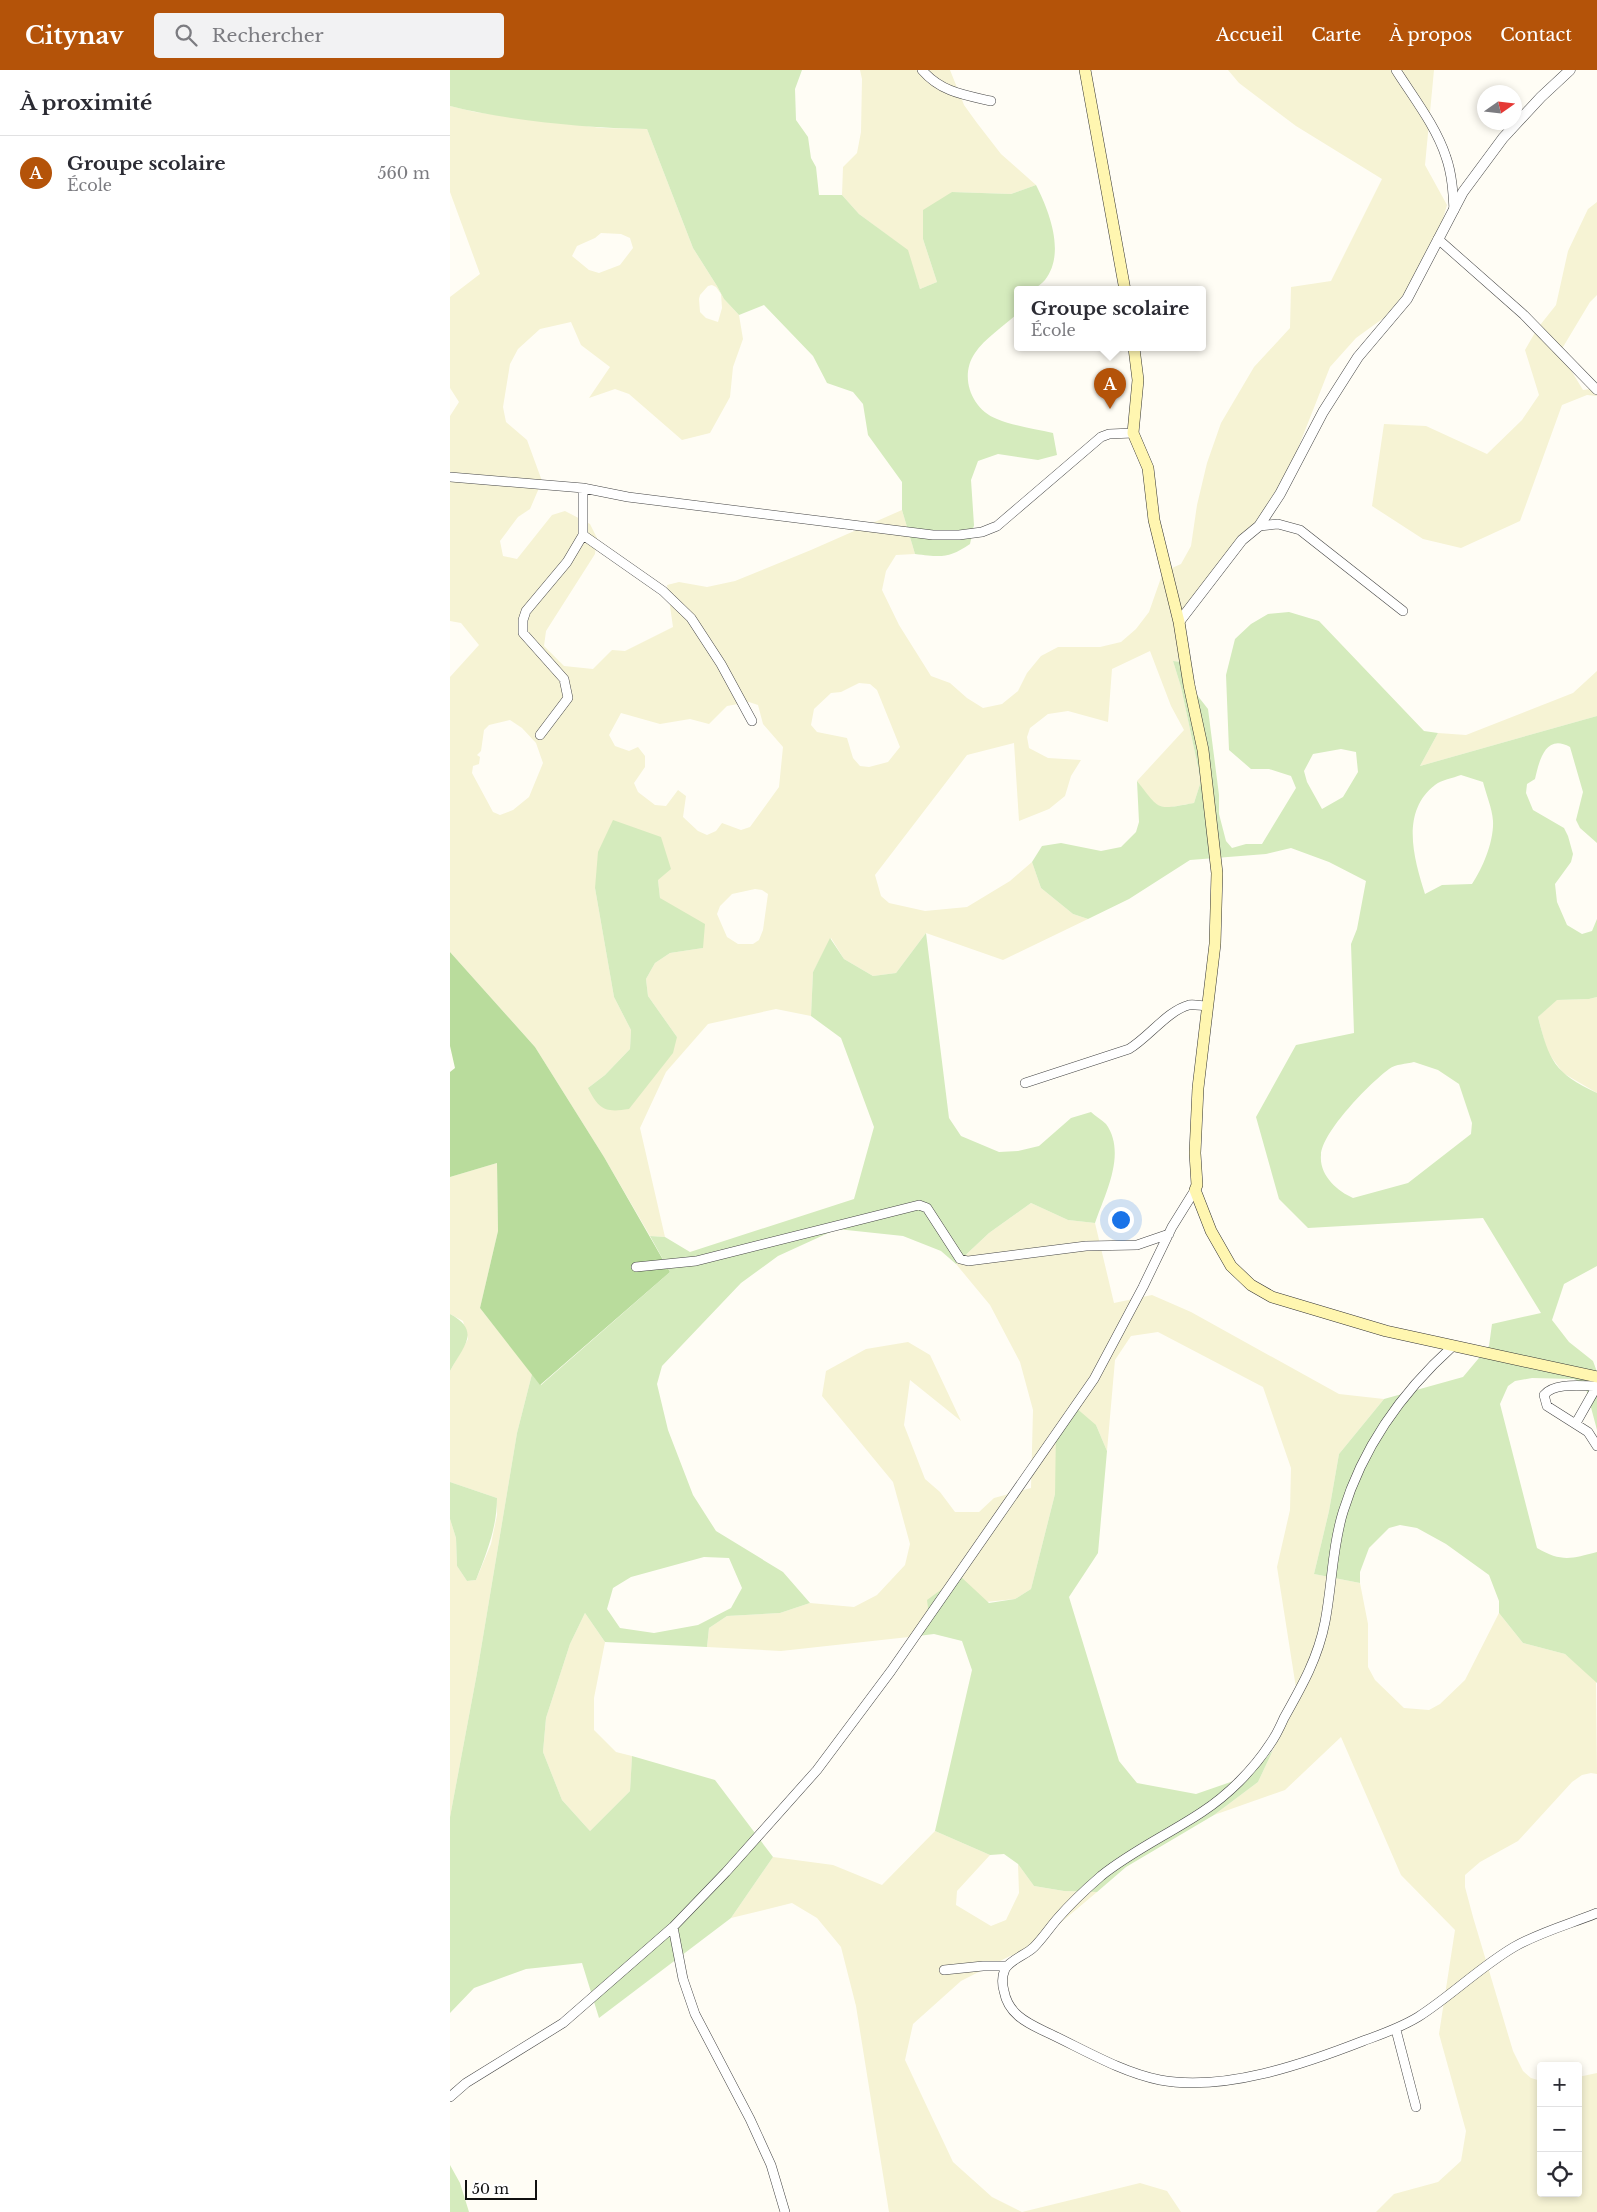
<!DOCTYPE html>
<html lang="fr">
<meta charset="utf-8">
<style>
body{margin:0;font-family:"Libre Baskerville",serif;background:#f2f2f3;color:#2b2b33}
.controls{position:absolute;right:15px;bottom:15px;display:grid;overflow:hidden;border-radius:5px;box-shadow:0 2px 8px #0003}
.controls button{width:45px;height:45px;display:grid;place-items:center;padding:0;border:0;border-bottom:1px solid #e1e1e2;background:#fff;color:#2b2b33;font:25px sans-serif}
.compass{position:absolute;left:1027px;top:15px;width:45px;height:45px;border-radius:50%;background:#fff;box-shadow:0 2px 8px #0003;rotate:76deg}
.scale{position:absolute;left:15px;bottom:12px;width:72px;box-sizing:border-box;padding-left:5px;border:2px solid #111;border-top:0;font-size:14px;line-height:18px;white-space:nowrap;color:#111;-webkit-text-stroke:4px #fff;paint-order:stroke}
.you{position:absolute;left:670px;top:1149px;width:18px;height:18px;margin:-12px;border:4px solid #fff;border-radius:50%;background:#1a73e8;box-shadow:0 0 0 8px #1a73e833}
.badge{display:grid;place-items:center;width:32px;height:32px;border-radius:50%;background:#b45309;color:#fff;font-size:16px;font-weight:700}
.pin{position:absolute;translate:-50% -41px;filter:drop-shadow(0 1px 2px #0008)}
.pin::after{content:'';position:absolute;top:26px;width:18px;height:15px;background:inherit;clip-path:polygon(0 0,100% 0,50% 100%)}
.popup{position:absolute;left:564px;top:216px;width:192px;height:65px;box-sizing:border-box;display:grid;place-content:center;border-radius:5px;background:#fff;filter:drop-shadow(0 1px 4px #0005);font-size:16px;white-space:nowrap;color:#7c7c81}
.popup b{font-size:19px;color:#2b2b33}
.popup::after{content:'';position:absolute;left:50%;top:100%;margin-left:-10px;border:10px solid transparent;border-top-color:#fff}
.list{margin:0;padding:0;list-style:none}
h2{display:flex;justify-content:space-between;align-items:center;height:65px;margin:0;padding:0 20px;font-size:21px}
h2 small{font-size:16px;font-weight:400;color:#7c7c81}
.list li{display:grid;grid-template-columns:32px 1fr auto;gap:15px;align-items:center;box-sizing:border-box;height:75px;padding:0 20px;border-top:1px solid #e1e1e2}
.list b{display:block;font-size:19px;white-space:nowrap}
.list p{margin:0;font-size:16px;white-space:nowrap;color:#7c7c81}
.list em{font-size:16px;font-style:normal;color:#7c7c81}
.icon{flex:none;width:28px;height:28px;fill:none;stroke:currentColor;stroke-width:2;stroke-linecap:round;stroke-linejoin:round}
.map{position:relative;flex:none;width:1147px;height:2142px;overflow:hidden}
header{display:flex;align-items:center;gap:30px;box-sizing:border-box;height:70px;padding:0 25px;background:#b45309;color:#fff}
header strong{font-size:24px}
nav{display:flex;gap:28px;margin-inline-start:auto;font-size:18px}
.search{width:350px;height:45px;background:#f2f2f3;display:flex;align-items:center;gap:12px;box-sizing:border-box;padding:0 18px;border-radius:5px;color:#7c7c81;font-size:19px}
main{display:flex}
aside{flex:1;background:#fff}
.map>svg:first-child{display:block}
.farmland{fill:#f6f3d4;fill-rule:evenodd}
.green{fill:#d5ebbd;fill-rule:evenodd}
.forest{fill:#b9dc9c}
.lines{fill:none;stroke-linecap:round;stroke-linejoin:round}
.minor-casing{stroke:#444;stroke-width:10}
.tertiary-casing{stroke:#444;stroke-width:11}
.secondary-casing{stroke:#333;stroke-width:12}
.minor{stroke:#fff;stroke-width:9}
.tertiary{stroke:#fff;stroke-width:10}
.secondary{stroke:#fff6b0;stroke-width:11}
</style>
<header>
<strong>Citynav</strong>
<div class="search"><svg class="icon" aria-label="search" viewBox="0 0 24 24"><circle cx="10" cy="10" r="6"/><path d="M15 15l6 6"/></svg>Rechercher</div>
<nav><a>Accueil</a><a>Carte</a><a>À propos</a><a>Contact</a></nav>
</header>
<main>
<aside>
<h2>À proximité<small></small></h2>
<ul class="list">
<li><span class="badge">A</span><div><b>Groupe scolaire</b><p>École</p></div><em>560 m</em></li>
</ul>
</aside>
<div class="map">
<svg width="1147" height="2142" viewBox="0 0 1147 2142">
<rect width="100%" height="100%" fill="#fffdf5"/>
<path class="farmland" d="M410,0h90l14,35 13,18 24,31 35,31 -25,9 -59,-2 -29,47 14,43 -17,7 -13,-39 -48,-36 -17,-19 1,-28 14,-14 4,-21 1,-53z
M778,0h206l-9,95 22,40 -8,27 -15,23 -16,34 -23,28 -29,21 -26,29 -54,137 -89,108 -5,50 -9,-1 8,26 20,94 -7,22 -28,5 -13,-4 -16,-23 47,-51 -13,-24 -21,-55 -38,18 -4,53 -40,-11 -20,3 -18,14 -3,9 2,11 19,10 33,2 -10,16 -6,20 -16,13 -30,12 -5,-78 -47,12 -92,120 6,21 8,7 36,8 42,-4 43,-26 22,-19 9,26 32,26 15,5 -85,41 -77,-27 -30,40 -23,3 -29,-17 -13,-21 -18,34 -2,44 -35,-7 -68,15 -42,48 -26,56 25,109 -15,-1 -46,-79 -69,-110 -85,-95v-275l29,-32 -18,-22 -11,-2v-205l9,-14 -9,-14v-91l30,-23 -30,-82v-86l25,6 127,16 45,1 46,119 24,38 7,13 15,16 4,24 -10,28 -3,30 -20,36 -28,7 -53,-46 -14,-5 -26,9 21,-31 -29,-22 -10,-23 -31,7 -22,20 -8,15 -7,43 3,15 21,18 15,41 -12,28 -12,8 -18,24 3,15 14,3 35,-44 13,-4 25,13 7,14 -2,16 -49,77 -2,15 20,20 29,3 19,-19 13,1 48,-24 -6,-42 12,-3 28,5 28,-6 76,-31 91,-40 13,44 -19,1 -10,16 -4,19 17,35 32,51 19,7 17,15 16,10 19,-4 16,-13 9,-18 14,-17 17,-9h42l21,-5 15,-13 13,-17 14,-40 18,-8 10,-18 6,-41 10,-42 14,-40 33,-56 36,-39 1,-41 40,-6 51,-102 -86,-53 -57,-43zM151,163l20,1 9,4 3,10 -13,17 -21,8 -10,-3 -17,-14 5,-10 18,-8zM262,215l4,2 5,7 1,14 -4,14 -12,-4 -6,-6 -1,-13 1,-4 8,-9zM409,613l11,1 7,6 23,57 -12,15 -19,5 -9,-1 -7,-8 -6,-20 -30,-6 -6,-7 3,-16 17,-16 10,-1zM299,632l9,3 5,19 20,23 -4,40 -29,40 -9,3 -19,-7 -6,8 -9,4 -9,-4 -15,-14 3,-21 -8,-6 -12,16 -11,-1 -17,-13 -4,-9 11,-16v-11l-7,-9 -9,4 -14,-5 -6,-11 12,-22 39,11 30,-5 19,5 18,-18zM60,650l12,8 14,15 7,20 -14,34 -16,13 -13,5 -7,-3 -21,-39 1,-7 6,-2 1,-7 -3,-2 4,-4 3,-21 5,-5zM208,810l2,18 43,50 -33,5 -15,10 -9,16 2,17 29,41 -89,51 17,-13 25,-26 1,-19 -17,-33 -19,-109zM305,819l7,1 6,4 -5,36 -4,10 -6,4h-15l-11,-7 -10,-23 3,-8 12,-12z
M1147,132v93l-7,7 -30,50 23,38 14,-2v8l-10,-1 -25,10 -42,116 -59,27 -38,-9 -51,-33 12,-82 42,2 61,28 35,-34 17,-25 -14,-45 12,-21 19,-24 12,-54 20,-42z
M1147,601v45l-177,50 18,-33 28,2 107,-42z
M1147,927v96l-34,-20 -16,-22 -9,-34 18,-17 33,-1z
M47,1093l1,68 -18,77 52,66 -15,59 -40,240 -27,144v-298l6,19 1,28 10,15 9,-1 15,-36 6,-29v-17l-47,-16v-111l18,-32 -5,-18 -13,-7v-137z
M581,1133l37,17 27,3 19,80 38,-8 39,17 148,82 45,5 -45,55 -10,57 -15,63 46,9 8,41v43l7,13 29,28 25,2 11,-6 25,-24 34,-67 24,30 42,11 31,26 1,94 -6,-1 -9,2 -10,7 -54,59 -38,21 -15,13v12l8,30 40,134 10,20 8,7 10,3v112h37v-116l19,-4v139h-221l18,-18 44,-12 23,-21 5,-30 -27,-97 16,-104 -54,-55 -60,-138 -56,53 -71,25 44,-33 15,-32 23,-62 -19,-121 13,-57 1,-42 -28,-81 -105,-55 -27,4 -16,24 -8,91 -11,-26 -39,40 -2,29 -24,95 -16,10 -87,9 -10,28 -137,15 -74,-4 2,-19 18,-12 53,-3 30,-10 44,4 23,-12 28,-30 5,-21 -17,-62 -71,-86 4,-25 40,-22 42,-7 22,13 31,66 -51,-41 -6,45 21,54 15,13 15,20h24l15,-14 37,-10 2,-78 -13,-48 -30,-57 -34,-41 33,-31z
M135,1543l20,29 -11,56v32l22,22 16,4 -2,35 -40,40 -28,-31 -19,-48 3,-34 24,-74z
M485,1761l55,24 -33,36 -1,14 35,21 15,-6 13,-27 -1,-29 16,22 30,5 33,1 -70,59 -17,5 -49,25 -48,43 -8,36 48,102 39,35 30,15 118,-29 27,8 14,21h-292l-33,-206 -15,-59 -24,-29 -25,-15 -61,15 42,-61 60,8 49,20z"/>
<path class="green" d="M0,0h352l-7,19 1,31 12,17 3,21 5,9 3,28h23l17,19 49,36 12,39 17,-7 -14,-43v-29l29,-18 59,2 25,-9c13,26 30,68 9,95 -3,4 -9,7 -12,10h-15l-1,24c-12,11 -33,25 -42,39 -16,23 -4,56 22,66 17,7 38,10 56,14l4,22 -19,5 -40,-6 -20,7 -7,19 3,45 -4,19c-22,15 -29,13 -55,10l-13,-44v-28l-34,-47 -5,-31 -10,-12 -26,-9 -14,-27 -49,-51 -25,10 -15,-16 -7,-13 -24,-38 -46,-119c-62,-1 -137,-8 -197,-23z
M839,542l30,9 105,110 14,2 -18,33 177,-50v127l-17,-15 -4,-8 7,-28 -13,-45c-25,-14 -31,15 -35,32l-8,5 -1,9 7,17 31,18 4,8 5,18 -2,8 -16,22 2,18 10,23 15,9 10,-3 5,-12v78l-8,2 -32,1 -19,17c11,43 16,56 59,76v173l-33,18 -12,36 17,22 24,19 4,11v58l-12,-45 -11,-6 -42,-1 -17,3 -7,5 -8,18 37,144c24,14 34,11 60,4v131l-32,-29 -42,-11 -24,-30v-12l-10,-26 -43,-31 -29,-16 -17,-3 -11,3 -20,20 -9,24v11l-46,-9 15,-63 10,-57 45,-55 79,-22 26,-31 3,-22 49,-11 -58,-95 -175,10 -29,-29 -23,-82 40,-72 58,-12 -3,-89 6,-15 9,-48 -37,-19 -38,-14 -25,6 -76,6 -61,39 -41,20 -15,-5 -32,-26 -9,-26 10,-16 19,-3 40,8 20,-4 15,-15 3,-10 -2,-41c24,30 18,29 57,22l7,-22 -20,-94 -8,-26 9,1 8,24 18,23 11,86v19l7,27 6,7 14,-4h16l34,-56 -5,-12 -22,-7h-18l-22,-19 -3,-75 9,-36 16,-15 17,-10zM891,679l15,3 2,20 -15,25 -21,12 -15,-27 -3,-11 9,-17zM1011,705l22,7c3,12 9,26 10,39 1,20 -10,47 -21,63l-30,1 -17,9c-11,-35 -25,-82 10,-109 6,-5 18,-7 26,-10zM964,992l24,8 21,14 13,39 -1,11 -63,49 -55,15c-16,-7 -34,-23 -32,-43 1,-23 49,-72 68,-86 7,-5 17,-5 25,-7z
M163,750l48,17 10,32 -13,11 2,18 45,26 -2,24 -33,5 -15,10 -9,16 2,17 29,41 -4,16 -44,56c-25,4 -30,0 -41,-21l17,-13 25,-26 1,-19 -17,-33 -19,-109 3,-36z
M476,863l23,185 12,18 38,16 19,-1 21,-5 32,-28 20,-6c4,4 11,8 15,12 21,29 -1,70 -11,99l-27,-3 -37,-17 -42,30 -33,31 -15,-13 -38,-15 -66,-7 -59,27 -37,27 -79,83 -5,18 11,46 25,65 23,36 67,41 27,31 -30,10 -53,3 -18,12 -2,19 -102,-5 -20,-29 -15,31 -24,74 -3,34 19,48 28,31 40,-40 2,-35 83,24 58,77 -42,61 -132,100 -17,-55 -56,6 -52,19 -24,25v-196l27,-144 40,-240 15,-59 9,11 129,-113 -20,-36 15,1 25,15 164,-53 20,-72 -33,-89 -30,-22 2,-44 17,-34 14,21 29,17 23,-3zM254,1487l25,1 13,30 -11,20 -33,17 -44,8 -34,-5 -13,-19 6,-21 18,-11z
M0,1244c32,17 13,33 0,57z
M625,1337l21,18 11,26 -9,102 -29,44 50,164 18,22 59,11 55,-19 22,-25 -15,32 -44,33 -88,52 -29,25 -33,-1 -30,-5 -16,-22 -14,-10 -14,1 -55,-24 37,-161 -10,-29 -28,-7 -16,2 10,-28 -1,-8 33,-24 29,27 26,-4 16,-10 24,-95 1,-64z
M0,1412l47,16c0,29 -10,54 -21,82l-9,1 -10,-15 -1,-28 -6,-19z
M0,2095l10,18 9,29h-19z"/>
<path class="forest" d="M0,882l85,95 69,110 66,115 -130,113 -60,-77 18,-77 -1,-68 -47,14v-105l5,-4 -5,-22z"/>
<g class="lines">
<g class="minor-casing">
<path id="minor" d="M472,0c19,22 42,25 69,31
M946,0c17,27 40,56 50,87 6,17 7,35 8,53
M988,169l86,76 73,75
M0,407l133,11 45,9 305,38h26l23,-3 15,-6 104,-89 8,-3 24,-1
M809,456l19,-2 22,6 103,81
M133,465l80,56 28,27 30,46 31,57
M90,665l28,-37 -4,-19 -41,-46v-13l3,-9 41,-49 16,-27v-47
M575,1013l104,-34c20,-12 38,-38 60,-44 5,-1 13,1 19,1
M186,1197l60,-6 223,-56 8,3 33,51 8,2 118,-15 51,-1 32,-11
M1003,1276c-50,45 -90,101 -110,166 -11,36 -11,74 -18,110 -7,36 -23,64 -41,96 -4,9 -8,18 -14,26 -17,26 -42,51 -68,68 -33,22 -70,39 -101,64 -15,13 -30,27 -43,42 -8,9 -15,20 -24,29 -8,8 -23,12 -29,22 -3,7 -3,15 -1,22 4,22 21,31 40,40 37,17 76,41 116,49 64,12 144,-16 203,-39 19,-7 37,-13 55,-24 33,-21 62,-50 96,-70 26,-15 56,-23 83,-34
M1147,1316c-14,0 -43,-4 -53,9l3,11 41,26 9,14
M1126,1353l21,-37
M223,1857l10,52 12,35 55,105 21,46 14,47
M494,1900l39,-4h24
M946,1960l20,77
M0,2027l16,-14 97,-60 110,-96 53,-55 91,-102 74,-99 203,-292 49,-92 29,-60 23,-37"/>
</g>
<g class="tertiary-casing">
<path id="tertiary" d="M729,552l63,-82 17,-14 21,-32 43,-82 35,-55 49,-58 56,-107 40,-54 38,-41 29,-27"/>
</g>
<g class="secondary-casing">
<path id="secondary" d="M635,0l40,220
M684,278l4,32 -5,53 15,35 6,52 25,102 10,63 14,65 14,123 -2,71 -17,144 -3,65 2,32 -2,5 16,41 20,35 20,19 21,12 114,34 211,46"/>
</g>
<use href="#minor" class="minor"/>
<use href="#tertiary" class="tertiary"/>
<use href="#secondary" class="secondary"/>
</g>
</svg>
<div class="controls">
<button>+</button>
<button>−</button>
<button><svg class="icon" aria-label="locate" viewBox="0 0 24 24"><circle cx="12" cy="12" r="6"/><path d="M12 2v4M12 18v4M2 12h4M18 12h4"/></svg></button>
</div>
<svg class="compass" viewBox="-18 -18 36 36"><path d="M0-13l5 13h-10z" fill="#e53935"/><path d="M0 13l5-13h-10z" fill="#7c7c81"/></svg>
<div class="scale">50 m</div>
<div class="you"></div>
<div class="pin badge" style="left:660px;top:339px">A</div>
<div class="popup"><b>Groupe scolaire</b>École</div>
</div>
</main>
